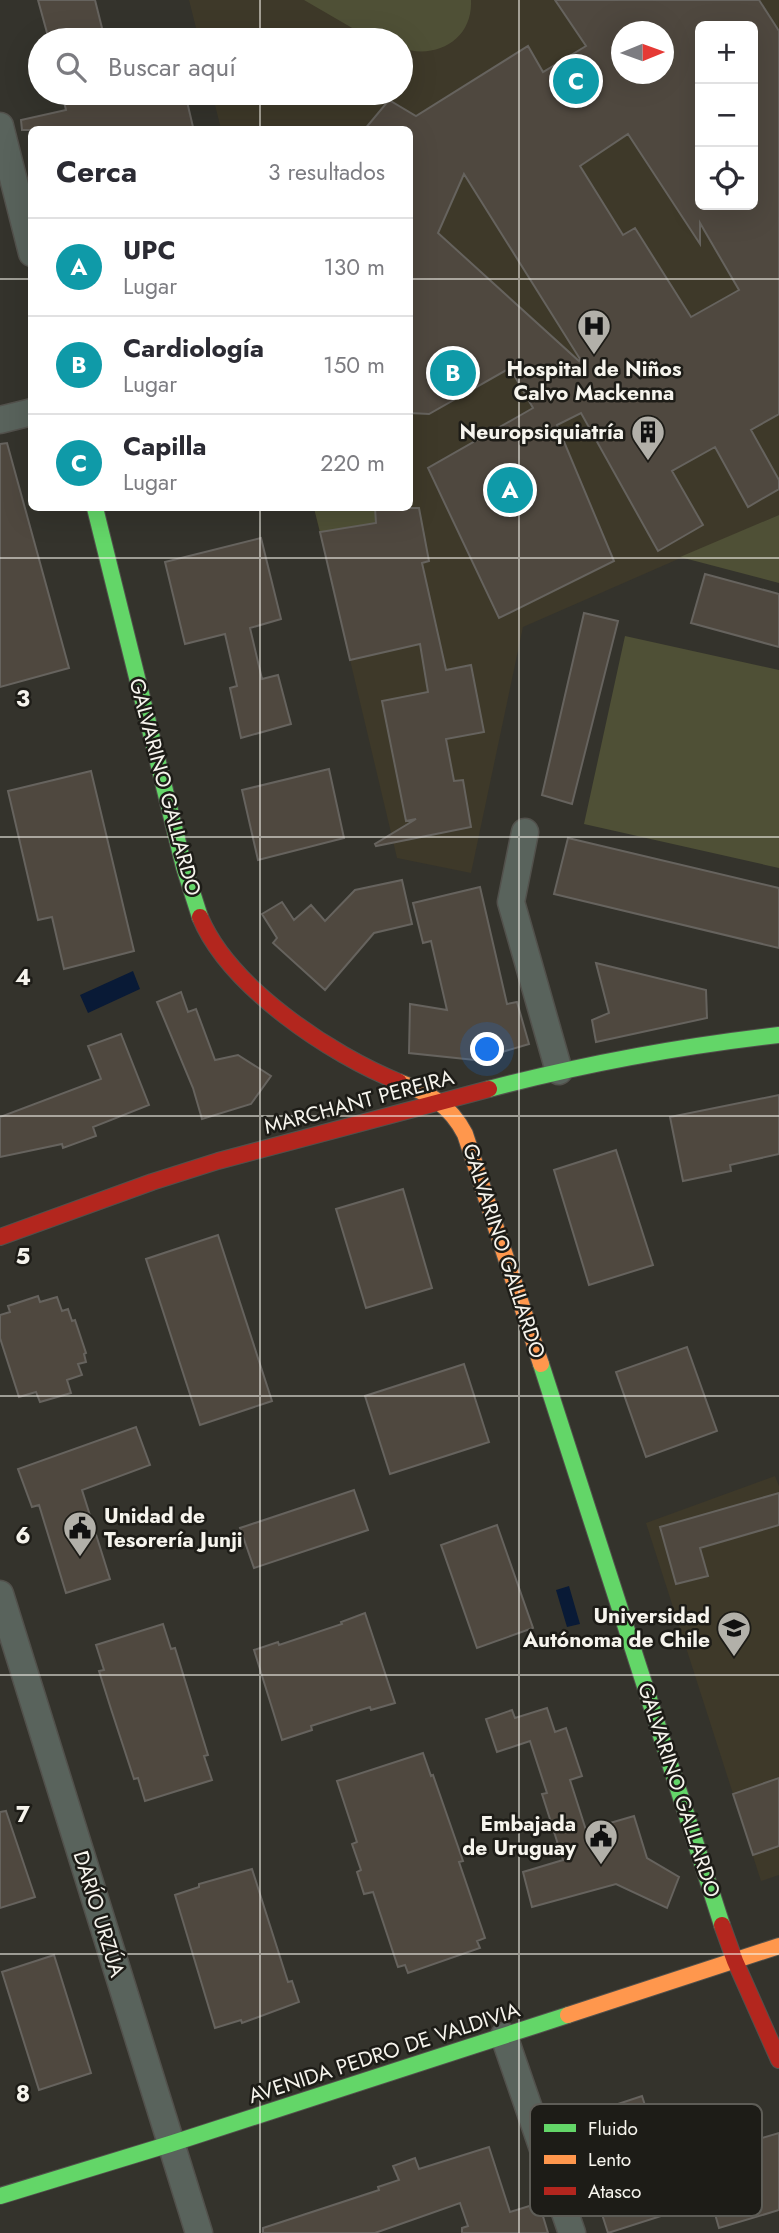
<!DOCTYPE html>
<html lang="es">
<meta charset="utf-8">
<style>
body{margin:0;font-family:Jost,sans-serif;background:#f7f7f7;color:#2b2b33}
.controls{position:absolute;right:21px;top:21px;display:grid;overflow:hidden;border-radius:10px;box-shadow:0 7px 28px #0002}
.controls button{width:63px;height:63px;display:grid;place-items:center;padding:0;border:0;border-bottom:2px solid #e1e1e2;background:#fff;color:#2b2b33;font:35px sans-serif}
.compass{position:absolute;left:611px;top:21px;width:63px;height:63px;border-radius:50%;background:#fff;box-shadow:0 7px 28px #0002;rotate:89deg}
.you{position:absolute;left:488px;top:1050px;width:24px;height:24px;margin:-18px;border:5px solid #fff;border-radius:50%;background:#1a73e8;box-shadow:0 0 0 10px #1a73e833}
.badge{display:grid;place-items:center;width:46px;height:46px;border-radius:50%;background:#1a73e8;color:#fff;font-size:23px;font-weight:700}
.pin{position:absolute;translate:-50% -50%;border:4px solid #fff;box-shadow:0 2px 7px #0006}
.list{margin:0;padding:0;list-style:none}
h2{display:flex;justify-content:space-between;align-items:center;height:91px;margin:0;padding:0 28px;font-size:30px}
h2 small{font-size:23px;font-weight:400;color:#7c7c81}
.list li{display:grid;grid-template-columns:46px 1fr auto;gap:21px;align-items:center;box-sizing:border-box;height:98px;padding:0 28px;border-top:2px solid #e1e1e2}
.list b{display:block;font-size:26px;white-space:nowrap}
.list p{margin:0;font-size:23px;white-space:nowrap;color:#7c7c81}
.list em{font-size:23px;font-style:normal;color:#7c7c81}
.icon{flex:none;width:38px;height:38px;fill:none;stroke:currentColor;stroke-width:2;stroke-linecap:round;stroke-linejoin:round}
.map{position:relative;flex:none;width:779px;height:2233px;overflow:hidden}
.search{position:absolute;background:#fff;box-shadow:0 7px 28px #0002;left:28px;top:28px;width:385px;height:77px;display:flex;align-items:center;gap:18px;box-sizing:border-box;padding:0 24px;border-radius:38px;color:#7c7c81;font-size:26px}
.panel{position:absolute;background:#fff;box-shadow:0 7px 28px #0002;left:28px;top:126px;width:385px;height:385px;border-radius:10px}
.map>svg:first-child{display:block}
.built{fill:#3e3929;fill-rule:evenodd}
.green{fill:#4f5036}
.water{fill:#091a36}
.building{fill:#4f483f;stroke:#66635e;stroke-width:2;fill-rule:evenodd}
.lines{fill:none;stroke-linecap:round;stroke-linejoin:round}
.street-casing{stroke:#52514c;stroke-width:29}
.fast-casing{stroke:#52514c;stroke-width:18}
.slow-casing{stroke:#52514c;stroke-width:18}
.jam-casing{stroke:#52514c;stroke-width:18}
.street{stroke:#59635c;stroke-width:26}
.fast{stroke:#63d668;stroke-width:16}
.slow{stroke:#ff974d;stroke-width:16}
.jam{stroke:#b3261e;stroke-width:16}
.grid{fill:none;stroke:#f6f4ed;stroke-width:2;stroke-opacity:0.55}
.labels{text-anchor:middle;dominant-baseline:central;stroke-width:5;stroke-linejoin:round;paint-order:stroke}
.poi-label{font-size:21px;font-weight:bold;fill:#f6f4ed;stroke:#1d1c17;text-anchor:end}
.street-label{font-size:21px;fill:#f6f4ed;stroke:#1d1c17}
.key{fill:#1d1c17;stroke:#5e5d57;stroke-width:2}
.key-label{font-size:19px;fill:#f6f4ed}
.grid-label{font-size:23px;text-anchor:middle;font-weight:bold;fill:#f6f4ed;stroke:#1d1c17;stroke-width:5;stroke-linejoin:round;paint-order:stroke}
</style>
<div class="map">
<svg width="779" height="2233" viewBox="0 0 779 2233">
<rect width="100%" height="100%" fill="#34332c"/>
<path class="built" d="M189,0h590v515l-256,112 -52,246 -74,-15 -83,-350h96v-378l-189,-1 -9,-36h189v-53h-202zM700,26h53v179h-53zM622,32h42v42h-42z
M775,1476l4,10v389l-18,6 -115,-358z"/>
<path class="green" d="M304,0h167c2,40 -35,60 -70,48v-8h-23l-12,-4z
M314,508h61l1,15 -56,9z
M779,515v68l-99,-26z
M625,636l154,34v198l-195,-44z"/>
<path class="water" d="M133,971l7,18 -52,24 -8,-18z
M569,1586l11,38 -13,3 -11,-37z"/>
<path class="building" d="M38,0h57l10,40h-56z
M555,0h204l20,31v383l-28,16 28,50v9l-31,18 -33,-60 -43,24 31,54 -45,26 -77,-138 -24,12 57,136 -115,57 -71,-150 105,-60 -23,-40 -81,46 -19,-1v-283h-46l25,-30 27,16 112,-70 15,26 43,-26zM700,26h53v179h-53zM621,32h42v42h-42zM628,134l72,110v-21l39,67 -48,27 -56,-89 -12,7 -43,-69zM464,174l116,185 -1,2 -141,-128z
M62,93h123l8,34 -12,3h-159l-1,-10 45,-10z
M7,443l62,225 -69,19v-243z
M375,508h44l10,53 -7,2 24,107 25,-5 13,67 -38,7 8,42 9,-1 8,47 -95,19 -1,-2 41,-25 -10,2 -24,-120 46,-9 -8,-48 -70,16 -30,-128 56,-9z
M261,538l20,81 -31,9 12,51 16,-4 13,49 -50,14 -11,-50 7,-2 -12,-52 -40,10 -20,-82z
M705,574l74,20v53l-88,-24z
M584,613l34,8 -46,183 -30,-9z
M329,769l15,69 -86,22 -16,-70z
M91,771l43,180 -70,18 -12,-52 -14,3 -30,-129z
M568,838l211,50v60l-225,-54z
M402,880l10,44 -38,9 -49,57 -52,-47 4,-5 -15,-24 20,-12 12,18 17,-15 14,16 30,-31z
M480,887l27,117 10,-2 12,42 -54,16 -66,-7 1,-49 37,6 -16,-69 -8,2 -10,-40z
M596,963l110,27 1,28 -111,24 -4,-22 17,-7z
M181,992l7,20 8,-3 19,51 23,-5 33,21 -20,28 -49,15 -9,-31 -36,-86z
M121,1034l28,71 -56,22 3,9 -33,12 -1,-4 -62,13v-40l101,-38 -13,-33z
M779,1095v59l-49,11 1,6 -48,10 -13,-64z
M616,1150l37,115 -64,20 -35,-115z
M403,1189l29,99 -66,20 -30,-99z
M218,1235l54,166 -72,24 -54,-166z
M38,1296l2,6 17,-5 5,14 6,-2 4,12 3,-1 11,33 -2,1 2,8 -8,2 4,11 -15,5 4,13 -31,9 -4,-10 -17,5 -19,-59v-23l10,-3 -2,-6z
M687,1347l30,84 -71,26 -30,-85z
M464,1364l25,78 -99,32 -25,-78z
M136,1427l14,38 -68,25 28,89 -44,14 -27,-88 -7,2 -14,-38z
M354,1490l14,40 -114,38 -14,-40z
M779,1493v32l-79,23 8,28 -32,8 -16,-57z
M497,1525l36,103 -56,20 -36,-103z
M365,1613l30,90 -24,7 -1,-3 -59,19 1,4 -30,10 -28,-90 24,-8 1,3 63,-21 -1,-2z
M163,1624l8,25 4,-1 33,107 -4,1 8,24 -67,21 -7,-23 -4,1 -23,-70 -12,-38 5,-1 -8,-25z
M547,1708l8,24 11,-4 16,48 -12,4 16,50 48,-14 13,42 32,19 -12,31 -51,-24 -84,23 -9,-35 40,-12 -21,-66 5,-1 -17,-52 -33,11 -11,-33 26,-9 3,8z
M423,1753l8,23 2,-1 30,86 -4,1 26,76 -8,3 3,7 -72,25 -3,-8 -7,2 -25,-75 -9,2 -7,-22 4,-2 -9,-26 5,-2 -20,-61z
M779,1778v68l-26,9 -20,-61z
M6,1811l29,86 -35,11v-96z
M252,1869l36,113 4,-1 7,21 -57,21 -1,-3 -26,8 -40,-133 24,-8v-3z
M54,1955l37,118 -52,17 -37,-118z
M642,2096l23,71 114,-34v77l-60,18 -8,-28 -103,33 -15,-47 25,-8 -21,-67z
M489,2147l21,65 29,-9 9,30h-86v-5l6,-2 -8,-23 -85,30h-112v-5l116,-38 -1,-3 21,-7 -6,-14 22,-8 4,11z"/>
<g class="lines">
<g class="street-casing">
<path id="street" d="M0,126l32,127
M0,420l32,-8
M525,832l-14,70 48,169
M0,1594l199,639
M504,2036l68,197"/>
</g>
<g class="fast-casing">
<path id="fast" d="M95,508l89,359 16,50
M489,1089c95,-25 193,-43 290,-54
M541,1364l181,561
M0,2196l170,-52 398,-129"/>
</g>
<g class="slow-casing">
<path id="slow" d="M399,1082c30,11 51,23 66,52l76,230
M568,2015l211,-69"/>
</g>
<g class="jam-casing">
<path id="jam" d="M200,917c29,70 131,138 199,165
M0,1237l152,-55 66,-21 271,-72
M722,1925l13,36 44,99"/>
</g>
<use href="#street" class="street"/>
<use href="#fast" class="fast"/>
<use href="#slow" class="slow"/>
<use href="#jam" class="jam"/>
</g>
<path class="grid" d="M260,0v40M519,0v2233M260,93v37M0,279h32M410,279h369M260,508v1725M0,558h779M0,837h779M0,1116h779M0,1396h779M0,1675h779M0,1954h779"/>
<defs>
<g id="hospital-pin" transform="scale(1.75)"><path d="M0 17L-7.5 6A9.5 9.5 0 1 1 7.5 6Z" fill="#b2b0a9" stroke="#1d1c17"/><path d="M-5-5h3v3.5h4V-5h3V5h-3V1.5h-4V5h-3Z" fill="#111"/></g>
<g id="building-pin" transform="scale(1.75)"><path d="M0 17L-7.5 6A9.5 9.5 0 1 1 7.5 6Z" fill="#b2b0a9" stroke="#1d1c17"/><path d="M-4-6H4V6H1V3H-1V6H-4ZM-2.5-4.3h1.7v1.8h-1.7ZM.8-4.3h1.7v1.8H.8ZM-2.5-1h1.7V.8h-1.7ZM.8-1h1.7V.8H.8Z" fill="#111"/></g>
<g id="civic-pin" transform="scale(1.75)"><path d="M0 17L-7.5 6A9.5 9.5 0 1 1 7.5 6Z" fill="#b2b0a9" stroke="#1d1c17"/><path d="M-.6-6.5H3V-4.5H.6V-3L4-1V1h2V6H-6V1h2V-1L-.6-3ZM-1.2 2.5V6h2.4V2.5Z" fill="#111"/></g>
<g id="university-pin" transform="scale(1.75)"><path d="M0 17L-7.5 6A9.5 9.5 0 1 1 7.5 6Z" fill="#b2b0a9" stroke="#1d1c17"/><path d="M0-5L7-2L0 1L-7-2ZM-4 1L0 2.5L4 1V4Q0 6-4 4Z" fill="#111"/></g>
</defs>
<g fill-rule="evenodd">
<use href="#hospital-pin" x="594" y="326"/>
<use href="#building-pin" x="648" y="432"/>
<use href="#civic-pin" x="80" y="1528"/>
<use href="#university-pin" x="734" y="1628"/>
<use href="#civic-pin" x="601" y="1836"/>
</g>
<g class="labels">
<g class="poi-label">
<text x="594" y="369" text-anchor="middle">Hospital de Niños<tspan x="594" dy="24">Calvo Mackenna</tspan></text>
<text x="624" y="432">Neuropsiquiatría</text>
<text x="104" y="1516" text-anchor="start">Unidad de<tspan x="104" dy="24">Tesorería Junji</tspan></text>
<text x="710" y="1616">Universidad<tspan x="710" dy="24">Autónoma de Chile</tspan></text>
<text x="576" y="1824">Embajada<tspan x="576" dy="24">de Uruguay</tspan></text>
</g>
<g class="street-label">
<text transform="translate(165 787) rotate(75)">GALVARINO GALLARDO</text>
<text transform="translate(359 1102) rotate(-15)">MARCHANT PEREIRA</text>
<text transform="translate(504 1251) rotate(72)">GALVARINO GALLARDO</text>
<text transform="translate(679 1790) rotate(72)">GALVARINO GALLARDO</text>
<text transform="translate(99 1914) rotate(73)">DARÍO URZÚA</text>
<text transform="translate(384 2053) rotate(-18)">AVENIDA PEDRO DE VALDIVIA</text>
</g>
</g>
<rect x="530" y="2104" width="232" height="112" rx="10" class="key"/>
<rect x="544" y="2124" width="32" height="8" fill="#63d668"/>
<rect x="544" y="2155" width="32" height="9" fill="#ff974d"/>
<rect x="544" y="2187" width="32" height="8" fill="#b3261e"/>
<g class="key-label">
<text x="588" y="2135">Fluido</text>
<text x="588" y="2166">Lento</text>
<text x="588" y="2198">Atasco</text>
</g>
<g class="grid-label">
<text x="23" y="706">3</text>
<text x="23" y="985">4</text>
<text x="23" y="1264">5</text>
<text x="23" y="1543">6</text>
<text x="23" y="1822">7</text>
<text x="23" y="2101">8</text>
</g>
</svg>
<div class="controls">
<button>+</button>
<button>−</button>
<button><svg class="icon" aria-label="locate" viewBox="0 0 24 24"><circle cx="12" cy="12" r="6"/><path d="M12 2v4M12 18v4M2 12h4M18 12h4"/></svg></button>
</div>
<svg class="compass" viewBox="-18 -18 36 36"><path d="M0-13l5 13h-10z" fill="#e53935"/><path d="M0 13l5-13h-10z" fill="#7c7c81"/></svg>
<div class="you"></div>
<div class="pin badge" style="left:510px;top:490px;background:#0f9aa8">A</div>
<div class="pin badge" style="left:453px;top:373px;background:#0f9aa8">B</div>
<div class="pin badge" style="left:576px;top:81px;background:#0f9aa8">C</div>
<div class="search"><svg class="icon" aria-label="search" viewBox="0 0 24 24"><circle cx="10" cy="10" r="6"/><path d="M15 15l6 6"/></svg>Buscar aquí</div>
<section class="panel">
<h2>Cerca<small>3 resultados</small></h2>
<ul class="list">
<li><span class="badge" style="background:#0f9aa8">A</span><div><b>UPC</b><p>Lugar</p></div><em>130 m</em></li>
<li><span class="badge" style="background:#0f9aa8">B</span><div><b>Cardiología</b><p>Lugar</p></div><em>150 m</em></li>
<li><span class="badge" style="background:#0f9aa8">C</span><div><b>Capilla</b><p>Lugar</p></div><em>220 m</em></li>
</ul>
</section>
</div>
